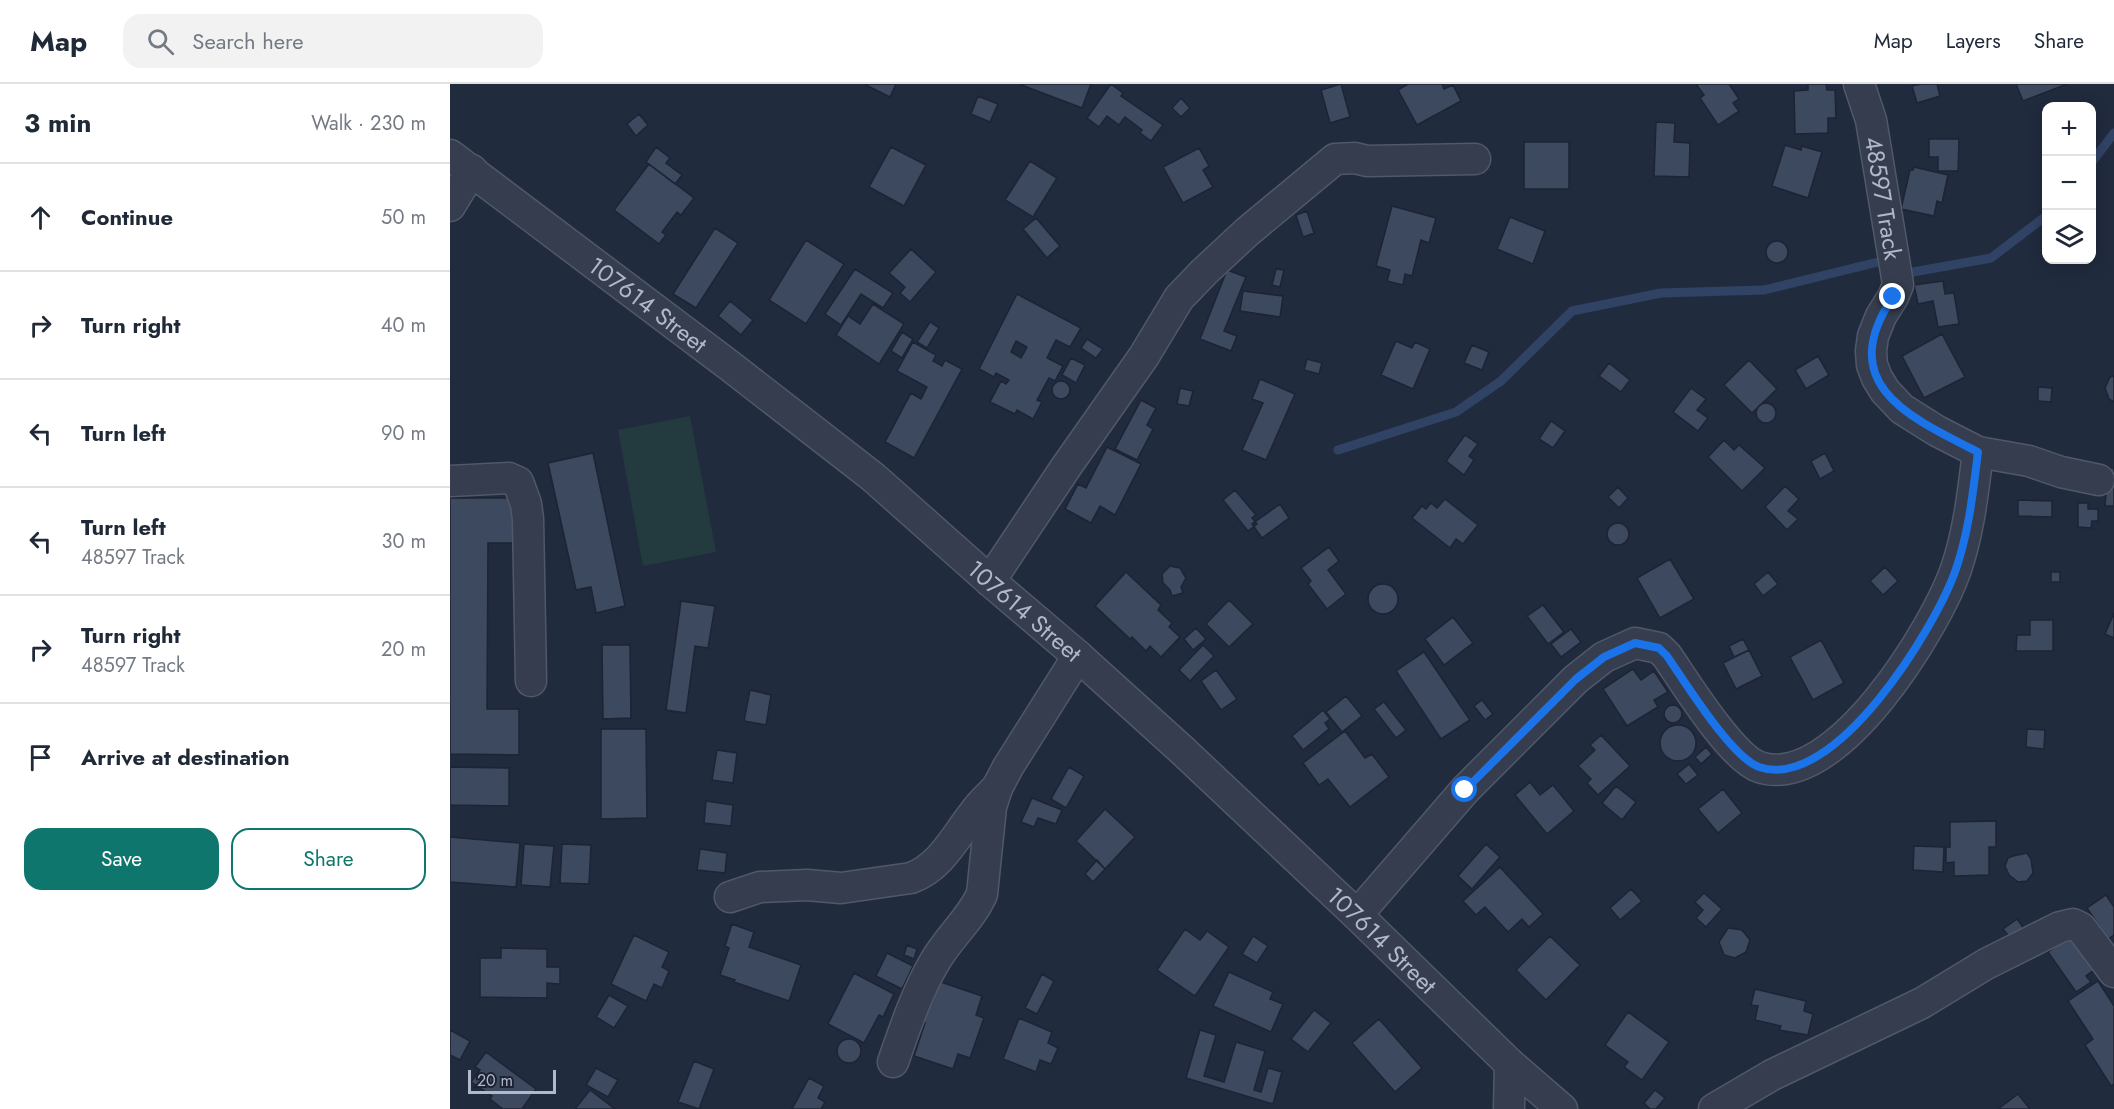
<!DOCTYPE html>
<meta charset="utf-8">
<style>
body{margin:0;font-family:Jost,sans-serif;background:#f2f2f3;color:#1f2937}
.controls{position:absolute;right:18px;top:18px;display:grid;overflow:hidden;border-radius:12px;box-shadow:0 3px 15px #0003}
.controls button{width:54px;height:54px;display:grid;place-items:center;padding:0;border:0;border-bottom:2px solid #e0e1e3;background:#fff;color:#1f2937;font:30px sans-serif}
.scale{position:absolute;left:18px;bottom:15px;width:88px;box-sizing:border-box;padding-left:6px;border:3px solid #b0b8ca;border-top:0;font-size:16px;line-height:21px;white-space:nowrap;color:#b0b8ca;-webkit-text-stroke:4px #1a2233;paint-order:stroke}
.stop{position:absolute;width:18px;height:18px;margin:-14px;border:4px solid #1a73e8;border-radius:50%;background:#fff}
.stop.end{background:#1a73e8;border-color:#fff;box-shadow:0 2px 6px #0008}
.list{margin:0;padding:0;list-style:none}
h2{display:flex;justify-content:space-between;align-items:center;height:78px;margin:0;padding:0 24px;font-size:26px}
h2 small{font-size:20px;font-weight:400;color:#747a83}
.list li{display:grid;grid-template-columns:39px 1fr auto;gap:18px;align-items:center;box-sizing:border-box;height:108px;padding:0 24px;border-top:2px solid #e0e1e3}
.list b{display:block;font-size:22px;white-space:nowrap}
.list p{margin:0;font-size:20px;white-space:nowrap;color:#747a83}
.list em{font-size:20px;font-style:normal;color:#747a83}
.actions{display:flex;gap:12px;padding:18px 24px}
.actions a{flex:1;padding:14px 0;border:2px solid #0f766e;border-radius:18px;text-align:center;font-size:21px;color:#0f766e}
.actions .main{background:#0f766e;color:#fff}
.icon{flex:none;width:33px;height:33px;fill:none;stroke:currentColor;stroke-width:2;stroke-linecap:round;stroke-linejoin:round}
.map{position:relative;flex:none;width:1664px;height:1025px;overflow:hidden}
header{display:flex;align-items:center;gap:36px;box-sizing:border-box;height:84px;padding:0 30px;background:#fff;border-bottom:2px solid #e0e1e3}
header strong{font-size:28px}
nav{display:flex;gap:33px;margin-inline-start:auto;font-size:21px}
.search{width:420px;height:54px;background:#f2f2f3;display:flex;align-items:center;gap:15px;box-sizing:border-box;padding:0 21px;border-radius:18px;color:#747a83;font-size:22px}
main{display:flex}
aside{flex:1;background:#fff}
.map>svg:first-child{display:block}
.green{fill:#233a3f}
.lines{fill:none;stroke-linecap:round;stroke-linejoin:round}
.stream{stroke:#314365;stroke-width:9}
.building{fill:#3c495e;stroke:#1c2435;stroke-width:1.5;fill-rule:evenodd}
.minor-casing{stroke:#505869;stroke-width:33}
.minor{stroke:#353d4e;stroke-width:30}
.route{stroke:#1a73e8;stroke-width:8}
.labels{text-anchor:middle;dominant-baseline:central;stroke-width:4.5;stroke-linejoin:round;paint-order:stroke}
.street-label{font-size:24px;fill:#b0b8ca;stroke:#1a2233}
</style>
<header>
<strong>Map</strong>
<div class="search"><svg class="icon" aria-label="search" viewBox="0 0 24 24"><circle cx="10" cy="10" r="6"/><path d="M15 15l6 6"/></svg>Search here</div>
<nav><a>Map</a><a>Layers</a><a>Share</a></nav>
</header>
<main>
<aside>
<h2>3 min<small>Walk · 230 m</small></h2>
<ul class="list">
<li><svg class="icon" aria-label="ahead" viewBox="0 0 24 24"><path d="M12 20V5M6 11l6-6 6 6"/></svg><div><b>Continue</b></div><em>50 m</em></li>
<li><svg class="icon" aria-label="right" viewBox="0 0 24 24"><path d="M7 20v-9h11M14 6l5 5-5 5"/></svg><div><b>Turn right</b></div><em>40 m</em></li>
<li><svg class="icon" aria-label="left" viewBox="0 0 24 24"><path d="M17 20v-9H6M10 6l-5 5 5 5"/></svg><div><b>Turn left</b></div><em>90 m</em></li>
<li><svg class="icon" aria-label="left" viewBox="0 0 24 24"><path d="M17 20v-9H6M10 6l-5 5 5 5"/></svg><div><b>Turn left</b><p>48597 Track</p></div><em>30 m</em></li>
<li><svg class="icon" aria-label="right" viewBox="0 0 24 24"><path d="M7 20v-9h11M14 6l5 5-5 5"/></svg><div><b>Turn right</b><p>48597 Track</p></div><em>20 m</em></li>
<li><svg class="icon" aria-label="arrive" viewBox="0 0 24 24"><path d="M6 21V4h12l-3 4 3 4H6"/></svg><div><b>Arrive at destination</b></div></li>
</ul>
<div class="actions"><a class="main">Save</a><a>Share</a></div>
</aside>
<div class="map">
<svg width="1664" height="1025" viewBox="0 0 1664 1025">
<rect width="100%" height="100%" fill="#212b3e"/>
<path class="green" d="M240,332l26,136 -73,14 -25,-136z"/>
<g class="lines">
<path class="stream" d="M1642,78l22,-29
M1463,188l78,-14 55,-42
M888,366l118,-38 45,-31 71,-70 89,-18 103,-3 114,-28"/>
</g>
<path class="building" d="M414,0h32l-6,13z
M569,0h72l-9,24z
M661,0l12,9 -2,3 42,29 -12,16 -11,-8 2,-3 -17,-13 -6,8 -12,-9 -8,11 -12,-9z
M891,0l9,33 -20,6 -9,-33z
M958,0h34l2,5 9,-4 8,16 -44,24 -19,-35z
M1246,0h33l10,15 -6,4 6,8 -21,14 -18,-27 4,-3z
M1358,0h18l1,6h8l1,28h-8v15l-33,1 -1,-43 14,-1z
M1471,0h16l3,12 -23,7 -5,-17z
M1566,0h51l-44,17z
M528,12l20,8 -8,18 -19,-8z
M731,14l9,10 -9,9 -9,-9z
M189,30l9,11 -12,11 -9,-12z
M1206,38l19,1 -1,19 16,1 -1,34 -35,-1z
M1479,55h30l-1,32h-20v-14h-9z
M1074,58h45v47h-45z
M1335,61l16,5 1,-4 20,6 -14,46 -36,-12z
M206,63l14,11 -4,5 16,12 -7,9 -29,-22z
M441,63l35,18 -22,41 -35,-19z
M749,64l10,18 -6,4 10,17 -30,16 -20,-36z
M580,77l27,17 -24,39 -28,-17z
M199,80l45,34 -13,17 -4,-3 -15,20 4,3 -7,9 -45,-34z
M1464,83l34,8 -6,28 -5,-2 -3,15 -33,-7 9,-39h3z
M942,122l44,12 -7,25 -8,-3 -9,36 -7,-2 -2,11 -16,-4 3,-11 -14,-4z
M857,127l7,22 -11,4 -7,-22z
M1060,133l35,14 -12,33 -36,-15z
M586,134l24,28 -13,12 -24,-29z
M265,144l23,15 -42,65 -23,-14z
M356,156l38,24 -38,60 -37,-24z
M1316 168a11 11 0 1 1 22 0a11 11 0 1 1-22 0Z
M461,165l25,23 -26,30 -10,-9 5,-6 -16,-14z
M405,185l38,24 -10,15 -22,-14 -20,31 -16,-11z
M826,185l8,1 -4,17 -8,-2z
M777,186l19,7 -22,54 13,5 -6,15 -31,-12z
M1493,197l2,13 9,-1 5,31 -21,3 -5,-26 -15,3 -4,-19z
M793,207l40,5 -3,21 -40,-6z
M567,210l64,34 -11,19 -14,-7 -9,18 16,8 -8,15 -6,-3 -12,22 5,2 -9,17 -16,-9 -2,4 -25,-12 11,-21 5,3 3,-4 -13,-7 -2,4 -15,-8zM566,257l11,6 -6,11 -10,-6z
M280,217l23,19 -12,15 -23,-19z
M423,220l31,20 -25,40 -43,-29 12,-19 12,8z
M480,238l9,6 -12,20 -10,-6z
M452,248l11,7 -11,19 -11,-7z
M1492,250l23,43 -41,21 -22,-42z
M637,255l16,10 -7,9 -15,-10z
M946,257l16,7 3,-6 15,7 -17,40 -32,-14z
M463,258l23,13 -3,6 9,5 3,-6 17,9 -48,89 -29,-16 26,-49 10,6 6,-12 -30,-16z
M1022,261l17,7 -7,18 -18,-7z
M1368,272l11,19 -23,14 -11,-19z
M621,274l14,7 -9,18 -14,-8z
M857,275l15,4 -3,11 -15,-4z
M1299,276l28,29 -25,24 -28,-28z
M1159,279l21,17 -9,12 -22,-16z
M1664,292v26l-5,-3 -4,-11 5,-11z
M810,295l35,15 -29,66 -24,-10 21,-47 -11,-4z
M602 306a9 9 0 1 1 18 0a9 9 0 1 1-18 0Z
M1588,303l14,1 -1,14 -13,-1z
M730,304l13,3 -4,15 -12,-2z
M1241,304l15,11 -9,11 11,8 -10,13 -25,-19z
M691,316l15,8 -9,17 6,4 -16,31 -22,-11z
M1306 329a10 10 0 1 1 20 0a10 10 0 1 1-20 0Z
M1101,337l14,10 -12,17 -14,-9z
M1015,351l13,9 -9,12 5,4 -10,15 -18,-14z
M1274,356l10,10 5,-5 26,23 -23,23 -34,-34z
M657,363l34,17 -26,51 -15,-9 -9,17 -26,-14 13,-25 8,4z
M143,369l32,153 -29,7 -5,-26 -15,3 -28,-127z
M1375,369l9,18 -14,8 -9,-18z
M1661,384h3v38h-9l2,-24 3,1z
M1335,402l14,13 -11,12 10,8 -11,11 -22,-23z
M1168,403l10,11 -9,10 -11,-11z
M785,406l21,25 -4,3 5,6 -9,7 -25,-31z
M0,414h67v45h-29l-1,166h32v46l-69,-1z
M995,415l33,26 -15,19 -7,-5 -6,9 -38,-30 10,-12 4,3 5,-6 6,5z
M1568,416l34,1v16l-34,-1z
M1628,419h10v6h10v12h-6l-1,7 -13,-1z
M830,420l9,14 -27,20 -10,-14z
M1157 450a11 11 0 1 1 22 0a11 11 0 1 1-22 0Z
M879,463l10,14 -11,9 18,24 -19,15 -19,-25 3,-3 -10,-13z
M1220,475l24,40 -34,19 -23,-40z
M720,482l10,2 6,10 -5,9 2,6 -11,3 -2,-6 -7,-7 -1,-9z
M1435,483l13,14 -15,14 -13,-14z
M676,488l35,33 -3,5 14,13 -3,4 11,10 -19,20 -11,-11 -4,5 -14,-14 -2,2 -35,-33z
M1318,488l10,12 -15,12 -9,-12z
M1601,488h9v10h-9z
M918 515a15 15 0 1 1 30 0a15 15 0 1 1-30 0Z
M779,516l24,24 -24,23 -23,-23z
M231,517l34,5 -7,42 -13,-2 -9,67 -20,-3z
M1093,521l21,27 -16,12 -21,-28z
M1664,529v25l-9,-4z
M1003,533l20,26 -29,22 -19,-26z
M1580,536h23v31h-37l1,-16h13z
M746,544l10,11 -13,11 -9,-11z
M1121,545l10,13 -20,15 -10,-13z
M1293,555l6,11 -15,7 -5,-11z
M1371,556l23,43 -31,17 -23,-43z
M152,561h28l1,73 -28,1z
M753,561l11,11 -24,25 -11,-11z
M1299,566l13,26 -26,13 -13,-26z
M974,568l46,68 -29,19 -45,-68z
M1183,585l8,11 13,-9 14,21 -14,8 4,7 -31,19 -24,-37z
M766,586l21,29 -16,11 -20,-29z
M300,606l21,5 -5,30 -22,-4z
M896,612l16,20 -20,16 -16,-20z
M1032,616l11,14 -8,6 -11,-14z
M934,618l22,28 -10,8 -22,-29z
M1214 630a9 9 0 1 1 18 0a9 9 0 1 1-18 0Z
M873,626l7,9 -5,4 4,6 -26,21 -11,-14z
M1210 659a18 18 0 1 1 36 0a18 18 0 1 1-36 0Z
M151,645h45l1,89 -46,1z
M1577,645l18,1 -1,19 -18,-2z
M895,647l20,27 7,-4 17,23 -39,30 -22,-28 -9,6 -16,-22z
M1151,651l29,31 -32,29 -11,-12 4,-4 -13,-13 17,-16 -5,-5z
M1256,663l6,7 -11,10 -6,-7z
M267,666l20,3 -4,30 -21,-3z
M1239,680l9,11 -12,9 -9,-10z
M0,683l59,1v38l-59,-1z
M619,683l15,9 -18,32 -15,-9z
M1080,698l10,13 13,-10 21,26 -27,23 -32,-39z
M1166,702l20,16 -14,18 -20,-17z
M1273,705l19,24 -24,20 -20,-24z
M582,714l30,12 -6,14 -18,-6 -4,9 -13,-5z
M256,717l27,4 -2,21 -27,-3z
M655,725l30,28 -30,32 -29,-28z
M1546,737v26h-7v28l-35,1v-14l-8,1v-16h4v-25z
M0,753l70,6 -4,44 -66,-5z
M74,760l30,2 -4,41 -29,-2z
M112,760l29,1 -2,39 -29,-1z
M1036,760l14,13 -28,32 -14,-13z
M1464,762l30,1 -1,25 -30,-2z
M250,765l27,4 -2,20 -28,-3z
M1577,769l4,6 2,14 -6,8 -9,1 -9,-7 -4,-9 3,-8 5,-2z
M647,776l8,9 -12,13 -8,-8z
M1050,783l43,47 -14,13 -7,-8 -14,13 -23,-25 -9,8 -13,-14z
M1181,805l11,12 -22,19 -10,-12z
M1254,809l18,16 -16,18 -10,-9 7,-8 -8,-8z
M1656,811l8,12v28l-6,4 -21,-31z
M1567,835l8,11 -14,9 -8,-10z
M282,840l22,8 -5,15 52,18 -12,36 -55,-19 1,-2 -15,-5 9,-27 -4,-2z
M1278,844l14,2 8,10 -4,12 -11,6 -11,-3 -5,-13z
M735,845l15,11 7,-9 22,16 -34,49 -38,-26z
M184,851l35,17 -7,15 7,4 -7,17 -8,-4 -8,17 -35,-17z
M803,852l15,10 -11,17 -15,-9z
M1100,852l30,29 -34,35 -30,-30z
M1620,852l24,34 -8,6 5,6 -15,10 -28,-40z
M457,861l10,4 -3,10 -10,-4z
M51,864l46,1v18h13v17l-13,-1v15l-67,-1v-39h21z
M437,869l26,13 -11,23 -26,-13z
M779,888l44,20 -3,7 13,5 -12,28 -58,-26z
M404,889l40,21 -11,23 -4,-2 -15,28 -36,-19z
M592,890l12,7 -17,33 -12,-6z
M485,896l47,16 -6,19 8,3 -14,40 -12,-4 -5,15 -39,-13 11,-33 -4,-2z
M1648,897l16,25v78l-3,2 -26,-41 8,-6 -25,-38z
M1305,905l51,12 -2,10 9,3 -5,21 -29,-5 2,-4 -26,-6 3,-14 -7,-1z
M159,911l19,11 -14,22 -18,-11z
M864,926l17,13 -23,29 -17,-13z
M1178,928l41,30 -27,38 -18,-13 4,-5 -23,-17z
M569,934l33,14 -4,11 10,5 -7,16 -11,-4 -4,12 -33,-13z
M929,935l43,49 -27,24 -43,-49z
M0,946l20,11 -10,19 -10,-5z
M750,946l16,5 -12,41 20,6 12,-40 29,9 -11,39 7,2 7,-24 14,4 -9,32 -87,-26z
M387 967a12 12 0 1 1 24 0a12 12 0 1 1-24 0Z
M36,968l50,37 -14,20h-19l-13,-10 2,-3 -21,-14 9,-12 -5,-3z
M244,977l20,8 -15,40 -21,-7z
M146,984l22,12 -10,17 -22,-12z
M359,994l15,8 -6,12 7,4 -4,7h-29z
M140,1006l25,19h-40z
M1205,1006l10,8 -9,11h-6l-6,-6z
M1568,1010l12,15h-32z"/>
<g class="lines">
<g class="minor-casing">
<g id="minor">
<path id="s1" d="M1409,0l12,36 26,158 1,7 -5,12 -12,19 -8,20 -2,15 1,14 5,13 8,13 17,18 35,22 41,21 51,9 32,11 38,8"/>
<path id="s2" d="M0,71l280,211 143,111 117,104 88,75 105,95 174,164 153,149 52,45"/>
<path d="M0,122l22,-36"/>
<path d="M0,397l59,-3 9,4 8,22 2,15 3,162"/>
<path d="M540,497l76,-114 78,-111 35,-58 25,-26 43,-40 88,-73 20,-1 12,3 108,-2"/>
<path d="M280,813l30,-10 47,-2 34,3 70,-10c30,-11 44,-41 63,-65 6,-9 15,-17 23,-25"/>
<path d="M907,831l108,-125 111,-111 28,-22 31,-14 24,5 8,8c18,26 64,101 92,111 77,26 177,-140 197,-198 13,-38 17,-77 22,-117"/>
<path d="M443,978c12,-34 23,-68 41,-99 14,-25 37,-44 48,-69l9,-87 6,-19 11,-21 70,-111"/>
<path d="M1059,1025l1,-45"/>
<path d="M1264,1025l58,-34 150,-72 64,-39 74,-37 13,-3 8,4 33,44"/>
</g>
</g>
<use href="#minor" class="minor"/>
</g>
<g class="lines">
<path class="route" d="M1015,706l111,-111 28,-22 31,-14 24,5 8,8c18,26 64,101 92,111 76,26 177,-140 197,-198 13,-38 17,-77 22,-117 -69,-35 -144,-68 -85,-155"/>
</g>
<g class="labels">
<g class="street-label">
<text stroke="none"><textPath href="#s1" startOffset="117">48597 Track</textPath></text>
<text stroke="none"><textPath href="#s2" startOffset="248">107614 Street</textPath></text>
<text stroke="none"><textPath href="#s2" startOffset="734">107614 Street</textPath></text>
<text stroke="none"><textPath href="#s2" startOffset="1220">107614 Street</textPath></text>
</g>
</g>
</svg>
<div class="controls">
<button>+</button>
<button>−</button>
<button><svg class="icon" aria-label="layers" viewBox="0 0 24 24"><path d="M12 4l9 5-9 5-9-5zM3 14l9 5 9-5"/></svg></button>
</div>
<div class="scale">20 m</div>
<div class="stop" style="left:1015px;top:706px"></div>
<div class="stop end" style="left:1443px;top:213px"></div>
</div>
</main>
